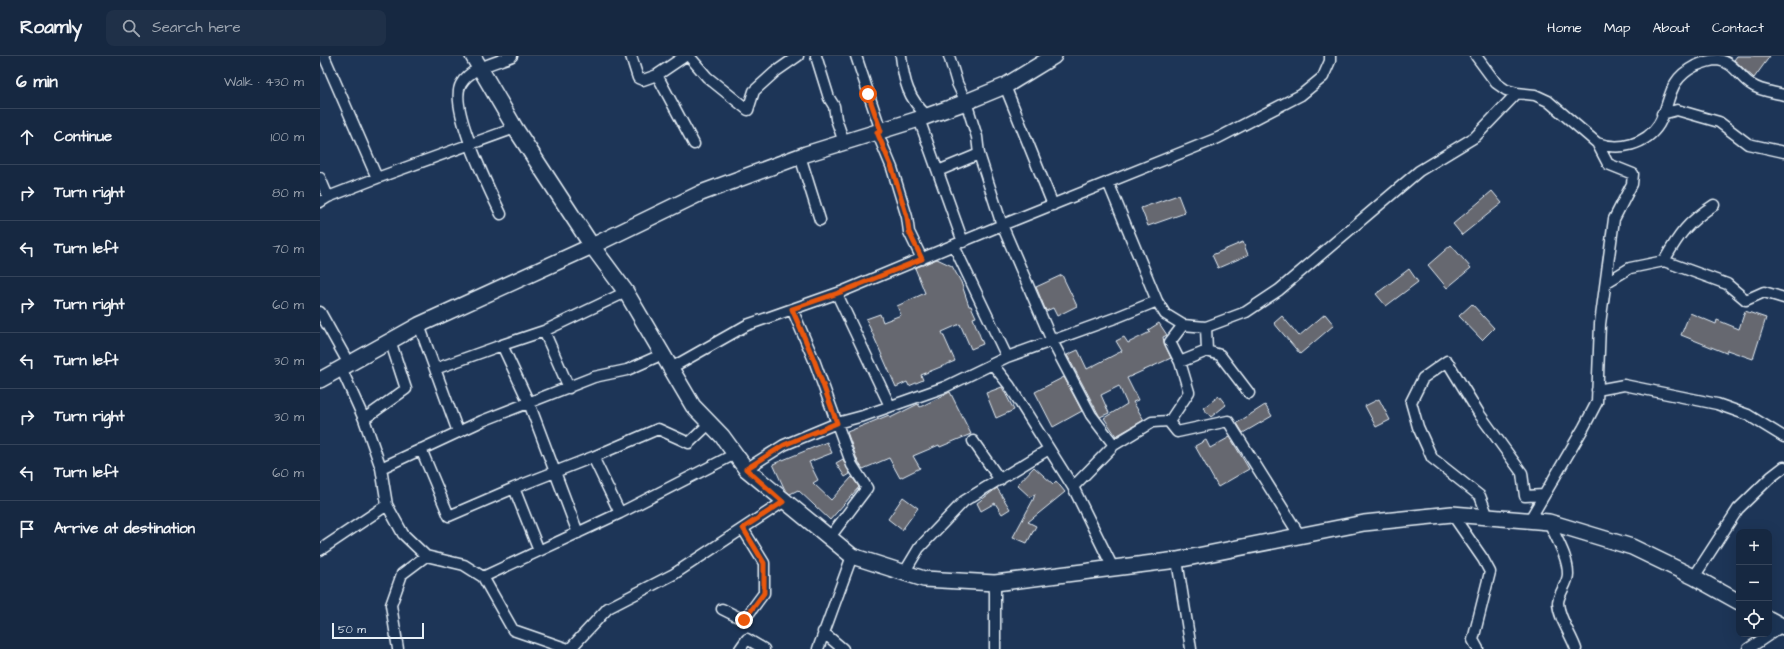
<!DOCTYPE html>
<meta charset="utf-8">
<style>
body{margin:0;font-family:"Architects Daughter",sans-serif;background:#1f3048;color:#f1f3f6}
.controls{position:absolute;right:12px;bottom:12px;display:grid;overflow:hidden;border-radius:8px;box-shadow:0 4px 16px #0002}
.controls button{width:36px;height:36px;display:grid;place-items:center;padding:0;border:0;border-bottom:1px solid #35445a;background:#162841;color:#f1f3f6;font:20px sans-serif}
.scale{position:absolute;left:12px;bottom:10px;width:92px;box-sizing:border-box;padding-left:4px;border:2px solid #e8f1f8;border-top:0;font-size:11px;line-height:14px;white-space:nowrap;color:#e8f1f8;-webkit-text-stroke:3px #1d3557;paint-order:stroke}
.stop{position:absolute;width:12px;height:12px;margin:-9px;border:3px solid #ea580c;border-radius:50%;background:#fff}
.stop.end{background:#ea580c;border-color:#fff;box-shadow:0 1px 4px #0008}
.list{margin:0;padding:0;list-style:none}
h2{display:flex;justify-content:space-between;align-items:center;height:52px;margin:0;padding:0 16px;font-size:17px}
h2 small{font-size:13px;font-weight:400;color:#9ea6b1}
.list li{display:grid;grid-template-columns:26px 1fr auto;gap:12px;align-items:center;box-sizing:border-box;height:56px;padding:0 16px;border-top:1px solid #35445a}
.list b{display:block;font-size:15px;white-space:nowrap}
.list em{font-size:13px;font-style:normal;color:#9ea6b1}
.icon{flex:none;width:22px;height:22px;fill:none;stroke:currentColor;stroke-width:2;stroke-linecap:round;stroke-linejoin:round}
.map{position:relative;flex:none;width:1464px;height:593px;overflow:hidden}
header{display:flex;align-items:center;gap:24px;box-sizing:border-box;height:56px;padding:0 20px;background:#162841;border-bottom:1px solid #35445a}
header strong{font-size:19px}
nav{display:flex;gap:22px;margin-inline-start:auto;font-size:14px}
.search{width:280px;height:36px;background:#1f3048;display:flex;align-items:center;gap:10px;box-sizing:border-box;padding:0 14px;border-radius:8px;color:#9ea6b1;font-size:15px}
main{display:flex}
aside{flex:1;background:#162841}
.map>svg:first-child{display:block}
.building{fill:#666770;stroke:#e8f1f8}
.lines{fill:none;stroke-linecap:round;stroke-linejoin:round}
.street-casing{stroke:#e8f1f8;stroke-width:13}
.secondary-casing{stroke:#e8f1f8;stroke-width:18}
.street{stroke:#1d3557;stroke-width:10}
.secondary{stroke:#1d3557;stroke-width:15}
.route{stroke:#ea580c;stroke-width:5}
</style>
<header>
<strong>Roamly</strong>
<div class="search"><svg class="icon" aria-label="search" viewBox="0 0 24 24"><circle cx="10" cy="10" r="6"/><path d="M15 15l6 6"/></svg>Search here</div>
<nav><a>Home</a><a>Map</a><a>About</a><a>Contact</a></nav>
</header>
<main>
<aside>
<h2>6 min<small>Walk · 430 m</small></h2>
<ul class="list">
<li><svg class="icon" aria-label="ahead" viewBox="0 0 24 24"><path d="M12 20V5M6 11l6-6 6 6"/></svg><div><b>Continue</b></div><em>100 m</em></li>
<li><svg class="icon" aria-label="right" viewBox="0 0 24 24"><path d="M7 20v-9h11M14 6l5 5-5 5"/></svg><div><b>Turn right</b></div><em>80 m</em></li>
<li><svg class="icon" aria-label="left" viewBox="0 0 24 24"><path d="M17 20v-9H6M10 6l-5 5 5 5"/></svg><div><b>Turn left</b></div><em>70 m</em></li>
<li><svg class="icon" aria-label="right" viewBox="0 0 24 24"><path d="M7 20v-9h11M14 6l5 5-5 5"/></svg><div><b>Turn right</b></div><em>60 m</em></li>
<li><svg class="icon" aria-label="left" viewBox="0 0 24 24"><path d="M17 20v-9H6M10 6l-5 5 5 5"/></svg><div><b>Turn left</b></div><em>30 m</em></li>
<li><svg class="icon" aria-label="right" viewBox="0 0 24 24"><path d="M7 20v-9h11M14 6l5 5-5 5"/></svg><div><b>Turn right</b></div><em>30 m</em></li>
<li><svg class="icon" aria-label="left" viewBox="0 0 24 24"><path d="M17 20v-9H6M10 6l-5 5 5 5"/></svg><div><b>Turn left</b></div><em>60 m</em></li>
<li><svg class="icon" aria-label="arrive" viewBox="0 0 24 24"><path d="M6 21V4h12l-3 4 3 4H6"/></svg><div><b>Arrive at destination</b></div></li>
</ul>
</aside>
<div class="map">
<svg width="1464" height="593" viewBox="0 0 1464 593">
<rect width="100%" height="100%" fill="#1d3557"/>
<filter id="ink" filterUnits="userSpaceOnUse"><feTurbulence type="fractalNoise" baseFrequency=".025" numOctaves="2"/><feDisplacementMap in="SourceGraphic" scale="8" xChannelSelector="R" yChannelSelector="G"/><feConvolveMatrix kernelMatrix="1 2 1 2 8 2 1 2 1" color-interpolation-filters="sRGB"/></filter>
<g filter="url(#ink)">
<path class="building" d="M1417,0h33l-16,22 -20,-18z
M1172,135l10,12 -40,32 -9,-11z
M858,139l7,18 -37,13 -7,-18z
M923,186l5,13 -30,13 -6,-13z
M1131,189l20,23 -24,20 -19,-23z
M617,203l15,7 9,16 8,24h2l5,11 -3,1 10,26 -12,5 -11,-25 -18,8 13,29 -34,14 2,5 -14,6 -2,-4 -11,5 -30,-68 14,-5 3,8 18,-7 -4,-9 28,-13 -10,-25z
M1089,213l9,13 -32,24 -10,-12z
M742,219l15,31 -20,10 -4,-8 -7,3 -10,-24z
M1152,248l22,24 -12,12 -23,-24z
M1425,255l21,7 -13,41 -26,-9 -1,3 -45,-18 9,-22 26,11 1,-4 22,9z
M1005,258l9,11 -34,29 -26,-31 8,-7 17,20z
M839,267l8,12 -4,2 1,5 7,16 -44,20 11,22 -5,2 11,18 -28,16 -12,-18 23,-14 -8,-18 -18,9 8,18 -9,4 -33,-62 11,-5 9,19 35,-18 -6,-10 8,-4 4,6 22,-11 -2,-2z
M744,321l18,34 -29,16 -18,-35z
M682,331l12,23 -18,8 -10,-25z
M630,336l21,42 -31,13 -1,-2 -26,11 7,12 -20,10 -11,-20 -26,11 -5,-7 -11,-30 42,-17 1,3 28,-14 2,3z
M899,340l7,9 -15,12 -8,-9z
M1059,343l11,21 -14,7 -11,-21z
M945,349l7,11 -29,17 -6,-10z
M910,381l19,32 -31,18 -23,-41 11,-6 4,8z
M507,386l5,11 -23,9 9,18 -5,3 18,17 21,-23 7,10 -29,33 -32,-30 -8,4 -5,-4 -12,-26z
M523,403l7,15 -5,3 -9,-14z
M714,411l19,17 3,-3 9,11 -37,30 8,4 -9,17 -14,-6 20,-37 2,-6 -5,3 -13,-12z
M677,432l13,21 -8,5 -7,-11 -14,8 -4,-8z
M583,441l15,11 -16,22 -14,-11z"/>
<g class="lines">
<g class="street-casing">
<path id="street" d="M4,0l53,122
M311,0l7,22 5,2 14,-5 28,-19
M369,0l18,21 41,33 6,-19 21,-19 23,-16
M496,0l13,42 5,8 2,13 8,23
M536,0l25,75
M581,0c3,26 7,42 26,60
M629,0l8,27 9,19 11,35 2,17 23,71 50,116 39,74 23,30
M1156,0l20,27 10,7 11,3 18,2 13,6 49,42 11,21 25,10 -1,10 -18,35 -14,105 -3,78 -13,25 -55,94
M337,19l37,69
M685,30l48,119
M1342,58l15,-4 42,12 29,22 36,8
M599,63l44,123
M557,76l15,36 15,49 2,15 13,27
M1277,87c22,8 49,2 62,-19 13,-23 7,-43 36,-58 7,-3 15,-6 23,-6 16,2 22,18 34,25 8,6 22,7 32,10
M480,100l20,64
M618,115l41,-17
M0,122l8,19
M788,126l49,119 8,13 18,11 23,2 40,-15 33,-22 140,-119 56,-34 42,-44
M0,146l8,-5 49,-19 138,-50
M181,158c-11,-23 -53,-108 -40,-130 10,-17 35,-21 51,-28
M634,190l53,111
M1344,205l63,23 19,16 18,-8 20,6
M1287,226l23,-14 34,-7c15,-27 24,-39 50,-56
M517,238l53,112
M472,253l22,51 38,105 15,23 -37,49
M0,256l29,52
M99,269l39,107
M863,269l-13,17 10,20 27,-11
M886,271l1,24 13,4 29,38
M224,275l82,-39
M182,289l42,-14 25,57
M860,306l9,30 -20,30 8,10 51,-11 72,115
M673,309l16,20 64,102
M21,312l23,51 17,49
M351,312l76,-43 94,-33 161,-67 216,-87 83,-43 22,-18 7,-16v-5
M115,313l67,-24 27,58 49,130
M1277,334l27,-5 93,19 31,11 36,22
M44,363l42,-30 -16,-49
M653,385l27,39
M101,393l28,67 65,-28 25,63
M273,401l27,56
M426,413l38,-24 53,-22 26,-7 82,-29 62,-30 108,-39 42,-17
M194,432l79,-31 65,-28 31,14 21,-20
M67,449l-6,-37 101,-47 112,-44 33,-7 36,-16
M1132,458l31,45 7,13 -17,68 5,9
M1168,461l-8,-21 -48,-38 -14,-31 -7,-25 12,-24 24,-17 33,54 42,58 3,23 19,-1
M1229,466c7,16 19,35 19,52 0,10 -10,20 -10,29 1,16 13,31 18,46
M0,494l67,-45 16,29 23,22 38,9 19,12 30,53 55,19
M857,504l14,89
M793,512l-40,-81 41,-42 38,-23 17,-1
M584,517l15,-25 45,-47 85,-52
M163,521l137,-64 115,-59
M1374,521l44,-68 33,-32 13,-10
M402,553l22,11 20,-27v-30l-21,-34
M503,576l20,17
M78,593l-7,-44 11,-31 24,-18
M250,593l38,-41 66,-34 109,-72
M420,593l7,-10 17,10
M498,593l34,-93
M675,593v-66
M1428,593l34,-23"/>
</g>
<g class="secondary-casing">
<path id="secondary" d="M153,0l42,72 77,118 34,46 67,114 29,30 24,33 106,87 72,23 71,4 182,-23 187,-37 88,-9 97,8 83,25 62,30 45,25
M0,324l99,-55 173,-79 109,-53 105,-39 113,-35 47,-17 39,-16 49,-30
M1449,563l15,8"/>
</g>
<use href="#street" class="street"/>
<use href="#secondary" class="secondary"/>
</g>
</g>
<g class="lines" filter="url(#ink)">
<path class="route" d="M424,564l20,-27v-30l-21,-35 40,-26 -37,-33 38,-24 53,-22 -23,-63 -22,-51 49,-17 81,-33 -13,-27 -2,-15 -15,-49 -15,-36 4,-1 -13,-37"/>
</g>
</svg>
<div class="controls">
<button>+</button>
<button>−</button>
<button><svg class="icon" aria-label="locate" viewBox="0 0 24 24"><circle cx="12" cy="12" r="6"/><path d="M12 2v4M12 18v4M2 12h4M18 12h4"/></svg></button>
</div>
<div class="scale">50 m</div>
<div class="stop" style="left:548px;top:38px"></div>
<div class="stop end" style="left:424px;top:564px"></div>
</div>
</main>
